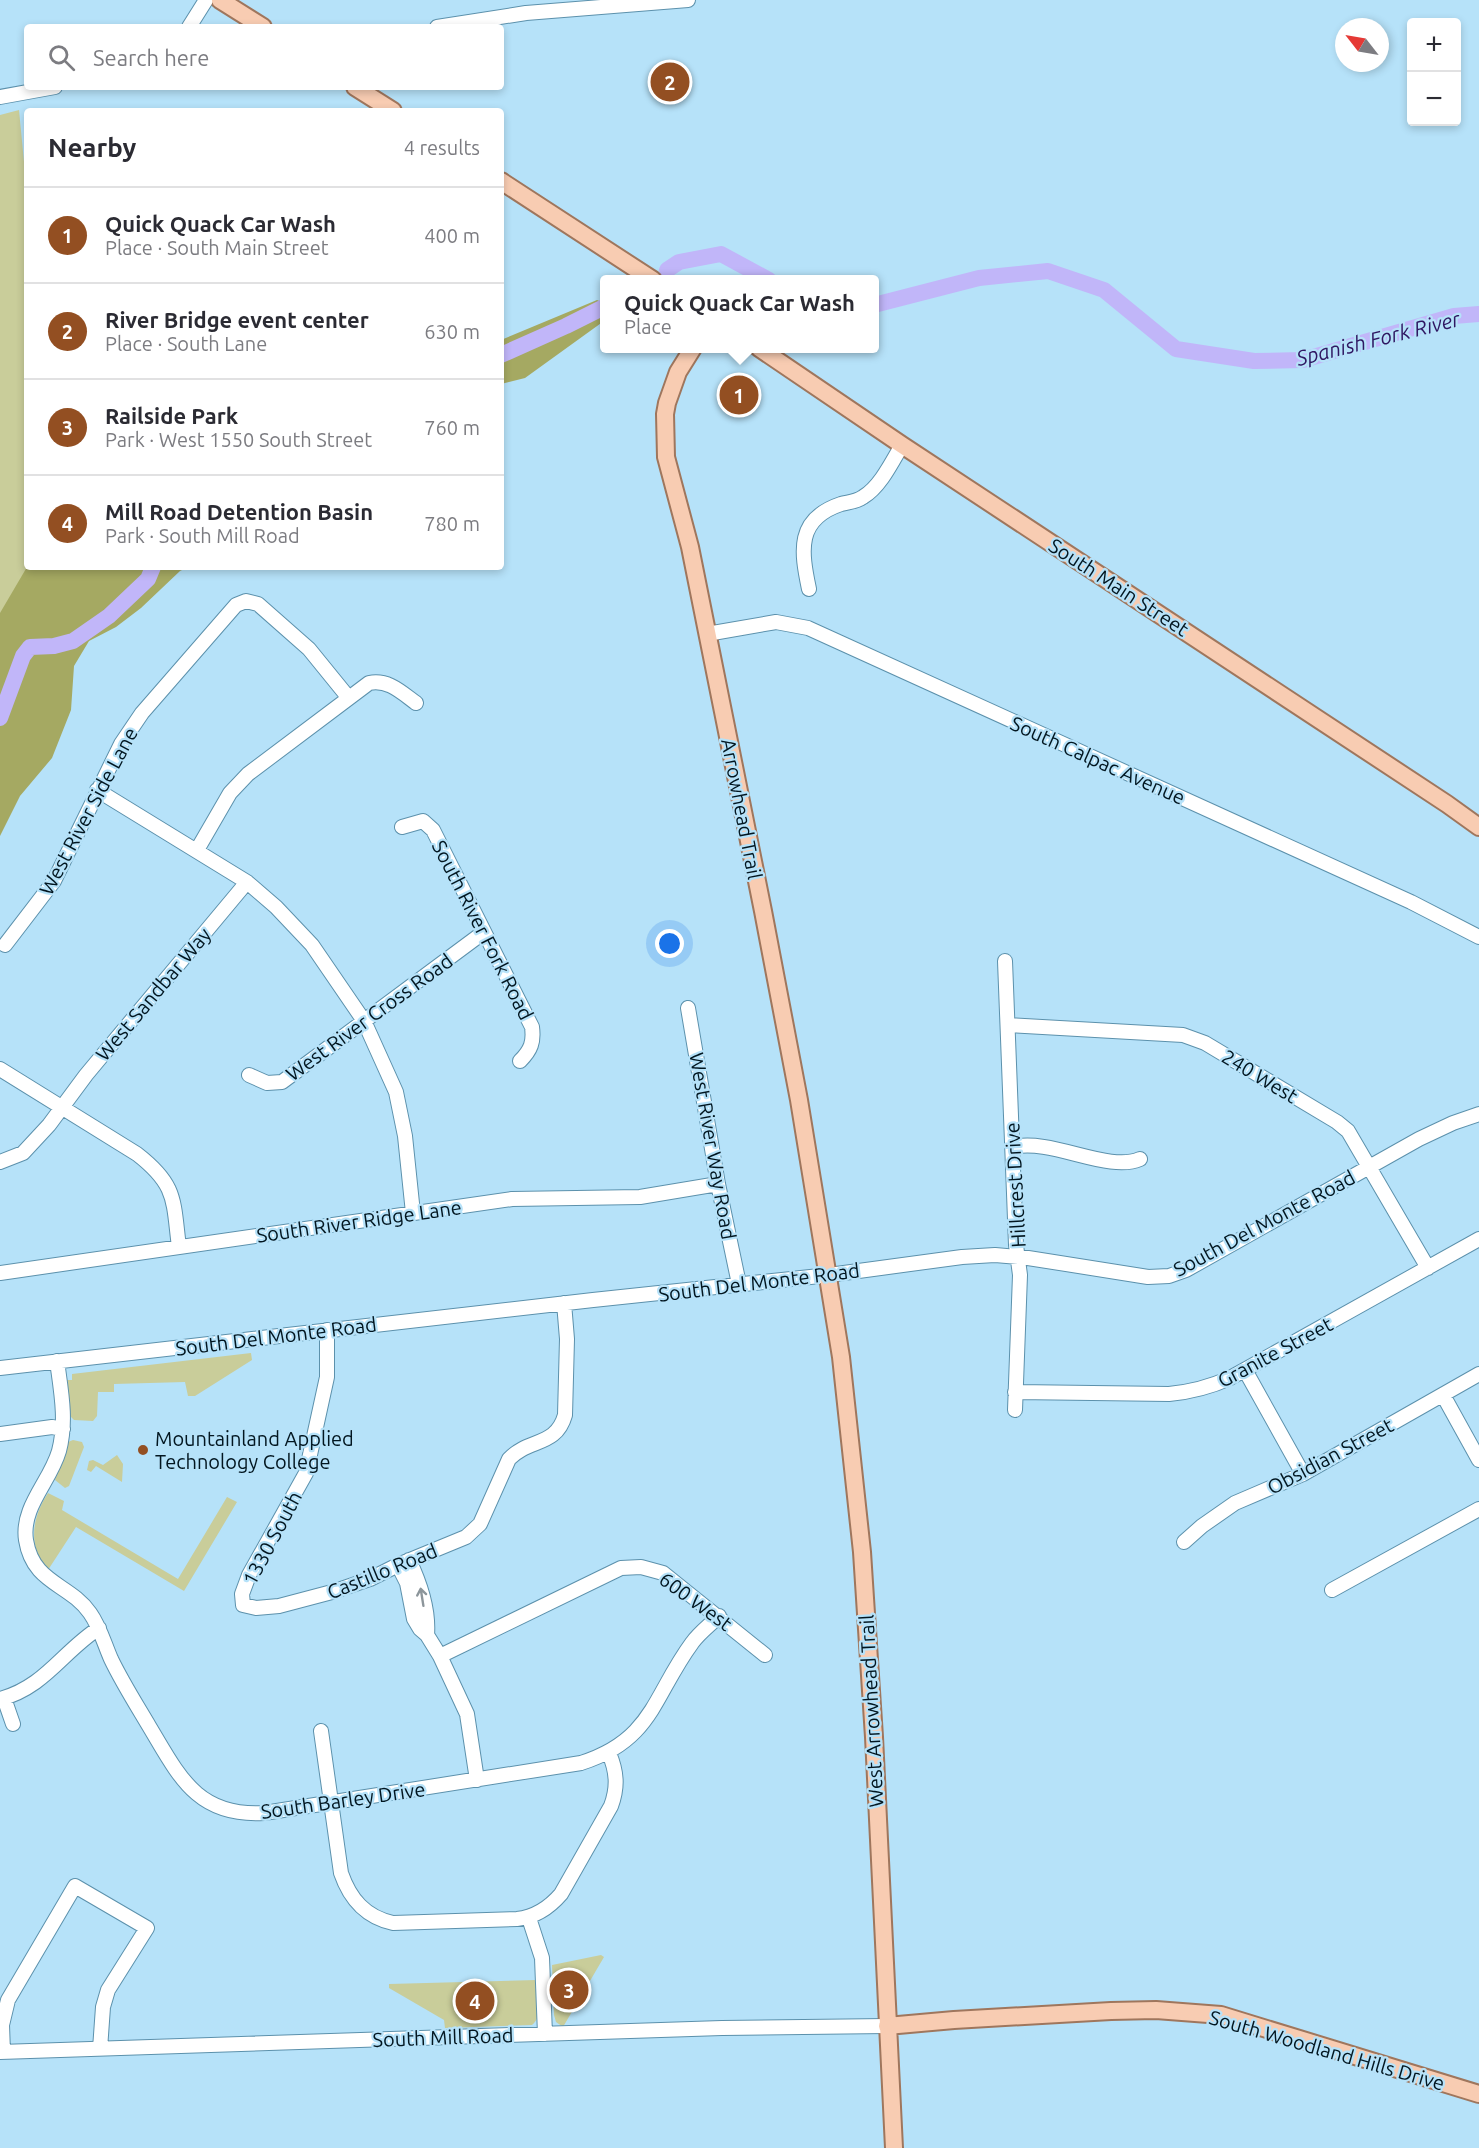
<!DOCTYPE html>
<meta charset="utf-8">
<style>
body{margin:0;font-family:Ubuntu,sans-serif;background:#f2f2f3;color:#2b2b33}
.controls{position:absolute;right:18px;top:18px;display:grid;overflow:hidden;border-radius:6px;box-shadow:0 3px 9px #0003}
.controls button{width:54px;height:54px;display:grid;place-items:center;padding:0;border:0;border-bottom:2px solid #e1e1e2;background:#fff;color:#2b2b33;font:30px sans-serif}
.compass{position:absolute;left:1335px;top:18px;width:54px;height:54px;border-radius:50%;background:#fff;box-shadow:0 3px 9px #0003;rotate:301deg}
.you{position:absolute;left:670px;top:944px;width:21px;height:21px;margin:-15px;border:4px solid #fff;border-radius:50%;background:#1a73e8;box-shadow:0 0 0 9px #1a73e833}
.badge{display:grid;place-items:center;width:39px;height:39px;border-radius:50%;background:#934f22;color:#fff;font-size:20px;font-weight:700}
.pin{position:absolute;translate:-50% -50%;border:3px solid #fff;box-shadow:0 2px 6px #0006}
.popup{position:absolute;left:600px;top:275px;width:279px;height:78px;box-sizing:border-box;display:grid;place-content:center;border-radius:6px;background:#fff;filter:drop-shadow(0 2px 4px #0005);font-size:20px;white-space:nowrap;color:#7c7c81}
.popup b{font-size:22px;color:#2b2b33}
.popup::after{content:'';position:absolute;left:50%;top:100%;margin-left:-12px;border:12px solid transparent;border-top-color:#fff}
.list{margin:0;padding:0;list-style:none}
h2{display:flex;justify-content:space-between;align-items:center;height:78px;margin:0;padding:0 24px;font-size:26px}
h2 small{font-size:20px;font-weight:400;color:#7c7c81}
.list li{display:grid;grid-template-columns:39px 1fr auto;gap:18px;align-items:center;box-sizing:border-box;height:96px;padding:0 24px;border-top:2px solid #e1e1e2}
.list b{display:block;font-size:22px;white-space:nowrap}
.list p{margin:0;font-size:20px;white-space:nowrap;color:#7c7c81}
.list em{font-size:20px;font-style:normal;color:#7c7c81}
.icon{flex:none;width:33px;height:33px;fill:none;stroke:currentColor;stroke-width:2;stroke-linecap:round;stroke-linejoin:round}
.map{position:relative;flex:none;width:1479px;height:2148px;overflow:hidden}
.search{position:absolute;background:#fff;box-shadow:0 3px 9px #0003;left:24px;top:24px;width:480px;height:66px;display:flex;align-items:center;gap:15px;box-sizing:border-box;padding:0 21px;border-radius:6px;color:#7c7c81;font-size:22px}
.panel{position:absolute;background:#fff;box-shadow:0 3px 9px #0003;left:24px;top:108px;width:480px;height:462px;border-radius:6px}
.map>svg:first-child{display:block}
.green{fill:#c9cd9a}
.forest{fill:#a5a962}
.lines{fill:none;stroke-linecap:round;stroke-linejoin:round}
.river{stroke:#c1b6f9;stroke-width:16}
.minor-casing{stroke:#5c91ac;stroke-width:16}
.major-casing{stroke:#9f765d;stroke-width:20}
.minor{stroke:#fff;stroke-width:14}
.major{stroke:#f8ccb2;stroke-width:16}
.oneway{stroke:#8d969b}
.poi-dot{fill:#934f22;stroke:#b6e2f9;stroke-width:2}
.labels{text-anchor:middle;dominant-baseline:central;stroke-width:4.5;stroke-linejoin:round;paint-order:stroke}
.street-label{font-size:20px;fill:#021620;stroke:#b6e2f9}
.poi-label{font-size:20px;fill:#021620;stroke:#b6e2f9;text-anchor:start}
.water-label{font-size:21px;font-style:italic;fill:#2f1762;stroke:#b6e2f9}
</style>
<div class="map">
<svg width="1479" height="2148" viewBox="0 0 1479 2148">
<rect width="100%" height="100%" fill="#b6e2f9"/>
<path class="green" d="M19,110l8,83v374l-27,125v-577z
M251,1353l1,7 -57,36h-7l-3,-14 -71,2v8h-16l-1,24 -4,5 -19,-1 -4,-4 -3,-36h5v-6z
M73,1440l9,2 2,5 -15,39 -4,2 -10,-8 13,-38z
M117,1455l6,9 -1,18 -26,-16 -5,6 -4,-2 2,-9 4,-1 10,5z
M48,1493l16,8 -2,9 116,69 49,-82 10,5 -53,89 -108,-64 -28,43c-21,-23 -16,-53 0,-77z
M601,1955l3,2 -41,70 -7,-5 -2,-7 -2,-50z
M537,1980c1,14 7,35 -5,45l-87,3 -1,-8 -55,-32v-4z"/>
<path class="forest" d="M597,300l7,3v18l-79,57 -24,6v-44z
M27,567h161l-8,4 -39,37 -25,19 -27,14 -15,25 -3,44 -19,48 -32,38 -20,40v-223z"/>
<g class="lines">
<path class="river" d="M667,270l12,-8 42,-8 48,26
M874,305l105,-27 69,-7 56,19 72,59 78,12 49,-1 151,-44 25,-2
M501,355l65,-29 38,-19
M0,718l23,-62 7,-9 24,-1 19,-5 36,-25 39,-37 5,-12"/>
<g class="minor-casing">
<path id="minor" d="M189,27l17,-27
M437,27l89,-14 162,-13
M0,97l55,-10
M809,589c-8,-38 -13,-70 32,-85 7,-2 15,-2 22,-7 17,-10 29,-35 39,-52
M707,634l69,-12 32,6 603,274 68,35
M97,790l150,92 29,25 36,38 52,76 32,71 9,44 8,77
M402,827l21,-6 10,9 99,197c2,15 -1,23 -12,34
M197,850l33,-57 18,-19 121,-91c19,-4 32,9 47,20
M5,945l49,-64 67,-137 21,-31 94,-108 10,-4 12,3 51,45 39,48
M1005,961l11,284 4,30 -5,135
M688,1008l30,176 21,100
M1008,1025l175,10 22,8 132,79 11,9 80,137
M0,1069l137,85c40,31 36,46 42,93
M249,1075l18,8 15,-1 202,-150
M1013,1147c39,-9 95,26 127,12
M0,1162l23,-9 26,-28 37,-50 161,-193
M0,1273l512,-74 128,-2 78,-13
M327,1330v47l-21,96 -57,102 -7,19 1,11 13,3 23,-2 53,-14 38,-13 28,-14 68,-28 14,-13 29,-65c20,-21 47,-12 56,-44l2,-76 -3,-36
M57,1361c4,30 10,60 2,90 -9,31 -38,56 -33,89 7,44 43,43 64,73 10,14 14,30 21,46 11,23 25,45 38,67 30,50 48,91 115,87l317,-50c72,-23 72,-67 111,-120 7,-10 18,-18 27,-27
M0,1368l593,-68 236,-25 133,-18 33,-2 33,3 120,19 21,-1 17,-6 233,-131 34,-16 26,-9
M1245,1370l58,104
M1015,1392l154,2c21,-2 41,-7 61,-16l249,-139
M1443,1395l36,65
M0,1434l52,-7 11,2
M1184,1542l18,-16 33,-23 68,-29 176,-100
M409,1560c11,23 20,50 18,75
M398,1565l9,18 7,36 6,10 7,6 13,21 27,58 10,66
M1332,1590l147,-81
M440,1656l181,-88 20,-1 22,6 102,82
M4,1698l9,26
M0,1699c45,-12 62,-47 99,-71
M321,1731l20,142c9,26 24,44 52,50l124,-4c18,-2 32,-11 44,-25l50,-88c7,-19 6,-34 -2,-53
M529,1918l13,40 3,76
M0,2052l722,-24 165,-2
M3,2052l-1,-27 6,-25 67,-114 72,42 -39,62 -5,17 -3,42"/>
</g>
<g class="major-casing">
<path id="major" d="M220,0l43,27
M355,87l38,24
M501,181l152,99
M693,348l-15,24 -11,31 -2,11 1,43 24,90 73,364 36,189 42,257 21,195 12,185 20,411
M759,348l143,97 545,359 32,23
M887,2026l67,-6 157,-9 45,-1 65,5 258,79"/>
</g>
<use href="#minor" class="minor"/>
<use href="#major" class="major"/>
</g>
<defs><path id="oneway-shaft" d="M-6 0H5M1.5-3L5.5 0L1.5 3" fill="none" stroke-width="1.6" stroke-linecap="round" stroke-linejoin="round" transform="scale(1.5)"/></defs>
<use class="oneway" href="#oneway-shaft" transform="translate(422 1597) rotate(-99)"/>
<circle class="poi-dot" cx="143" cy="1450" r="6"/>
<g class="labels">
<g class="street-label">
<text transform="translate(1119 587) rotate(33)">South Main Street</text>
<text transform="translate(1098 760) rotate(24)">South Calpac Avenue</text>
<text transform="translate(742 809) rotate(79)">Arrowhead Trail</text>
<text transform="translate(88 811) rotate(-62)">West River Side Lane</text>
<text transform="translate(483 930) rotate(63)">South River Fork Road</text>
<text transform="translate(153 994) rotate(-50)">West Sandbar Way</text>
<text transform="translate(369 1017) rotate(-36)">West River Cross Road</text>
<text transform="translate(1260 1076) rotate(31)">240 West</text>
<text transform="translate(713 1146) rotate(80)">West River Way Road</text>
<text transform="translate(1015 1185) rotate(-93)">Hillcrest Drive</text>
<text transform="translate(359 1221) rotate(-8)">South River Ridge Lane</text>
<text transform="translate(1264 1223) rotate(-28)">South Del Monte Road</text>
<text transform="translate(759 1282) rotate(-7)">South Del Monte Road</text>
<text transform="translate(276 1336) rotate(-7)">South Del Monte Road</text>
<text transform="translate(1275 1352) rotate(-28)">Granite Street</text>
<text transform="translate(1330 1456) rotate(-28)">Obsidian Street</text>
<text transform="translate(272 1538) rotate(-62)">1330 South</text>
<text transform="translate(382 1571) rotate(-22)">Castillo Road</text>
<text transform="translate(696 1601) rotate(36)">600 West</text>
<text transform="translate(871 1711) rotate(-93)">West Arrowhead Trail</text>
<text transform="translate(343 1800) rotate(-8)">South Barley Drive</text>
<text transform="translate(443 2037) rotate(-2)">South Mill Road</text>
<text transform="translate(1327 2050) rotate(16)">South Woodland Hills Drive</text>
</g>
<g class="poi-label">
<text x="155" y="1438">Mountainland Applied<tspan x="155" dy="23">Technology College</tspan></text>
</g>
<g class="water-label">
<text transform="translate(1378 338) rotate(-14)">Spanish Fork River</text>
</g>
</g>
</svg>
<div class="controls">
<button>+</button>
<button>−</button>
</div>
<svg class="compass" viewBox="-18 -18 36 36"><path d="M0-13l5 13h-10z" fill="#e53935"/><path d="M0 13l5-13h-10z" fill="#7c7c81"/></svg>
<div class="you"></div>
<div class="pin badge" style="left:739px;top:395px">1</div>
<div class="popup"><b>Quick Quack Car Wash</b>Place</div>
<div class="pin badge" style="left:670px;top:82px">2</div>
<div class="pin badge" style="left:569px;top:1990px">3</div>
<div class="pin badge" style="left:475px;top:2001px">4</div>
<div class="search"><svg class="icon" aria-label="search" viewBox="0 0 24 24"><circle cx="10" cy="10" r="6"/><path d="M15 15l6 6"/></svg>Search here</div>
<section class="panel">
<h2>Nearby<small>4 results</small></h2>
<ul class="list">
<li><span class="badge">1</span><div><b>Quick Quack Car Wash</b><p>Place · South Main Street</p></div><em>400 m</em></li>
<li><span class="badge">2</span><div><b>River Bridge event center</b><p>Place · South Lane</p></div><em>630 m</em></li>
<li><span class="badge">3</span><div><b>Railside Park</b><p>Park · West 1550 South Street</p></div><em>760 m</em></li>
<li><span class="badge">4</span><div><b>Mill Road Detention Basin</b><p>Park · South Mill Road</p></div><em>780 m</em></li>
</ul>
</section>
</div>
